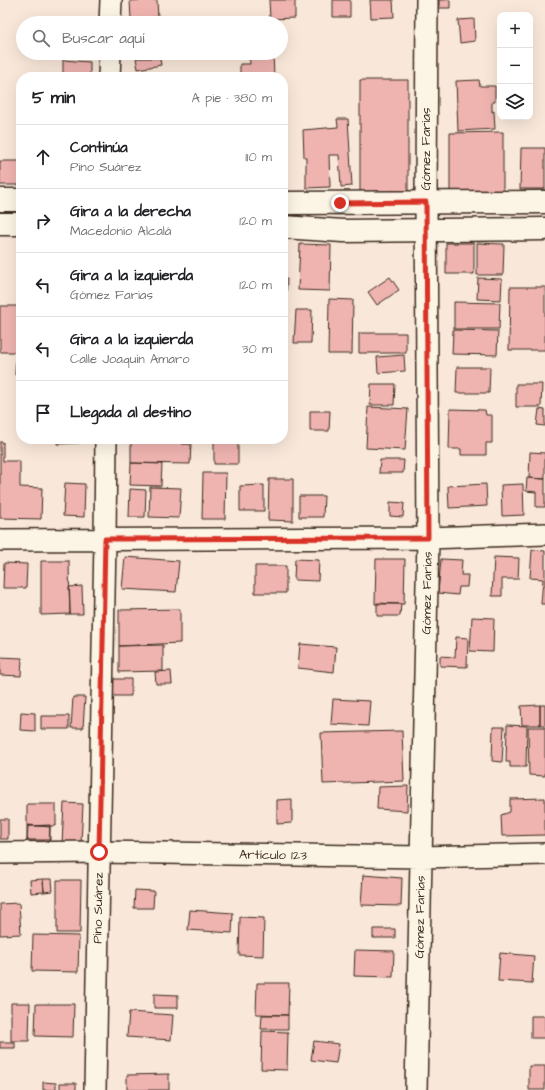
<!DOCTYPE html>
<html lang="es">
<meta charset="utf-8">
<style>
body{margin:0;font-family:"Architects Daughter",sans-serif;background:#f2f2f2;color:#202124}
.controls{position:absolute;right:12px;top:12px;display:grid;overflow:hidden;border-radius:8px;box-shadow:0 4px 16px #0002}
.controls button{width:36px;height:36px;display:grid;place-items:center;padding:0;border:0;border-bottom:1px solid #e0e0e0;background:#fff;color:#202124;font:20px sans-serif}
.stop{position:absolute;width:12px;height:12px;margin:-9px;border:3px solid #d93025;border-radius:50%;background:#fff}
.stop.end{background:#d93025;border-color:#fff;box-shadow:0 1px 4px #0008}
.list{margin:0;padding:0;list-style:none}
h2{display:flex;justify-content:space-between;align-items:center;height:52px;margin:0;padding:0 16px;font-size:17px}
h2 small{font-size:13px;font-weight:400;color:#757577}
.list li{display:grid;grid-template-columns:26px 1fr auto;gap:12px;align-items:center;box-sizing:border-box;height:64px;padding:0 16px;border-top:1px solid #e0e0e0}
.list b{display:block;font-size:15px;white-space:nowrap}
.list p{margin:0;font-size:13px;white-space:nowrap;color:#757577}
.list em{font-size:13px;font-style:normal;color:#757577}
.icon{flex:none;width:22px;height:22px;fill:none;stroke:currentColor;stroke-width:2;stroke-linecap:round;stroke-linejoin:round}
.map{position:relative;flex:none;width:545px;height:1090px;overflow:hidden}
.search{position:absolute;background:#fff;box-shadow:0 4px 16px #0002;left:16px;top:16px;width:272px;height:44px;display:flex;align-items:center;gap:10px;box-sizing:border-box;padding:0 14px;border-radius:22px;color:#757577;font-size:15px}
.panel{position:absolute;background:#fff;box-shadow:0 4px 16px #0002;left:16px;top:72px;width:272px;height:372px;border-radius:16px}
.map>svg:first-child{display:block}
.building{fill:#efb4b0;stroke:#3b2a1e}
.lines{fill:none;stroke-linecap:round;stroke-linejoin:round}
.minor-casing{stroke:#3b2a1e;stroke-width:24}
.primary-casing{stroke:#3b2a1e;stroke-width:25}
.minor{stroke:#fcf5e5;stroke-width:21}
.primary{stroke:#fcf5e5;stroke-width:22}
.route{stroke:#d93025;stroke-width:5}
.labels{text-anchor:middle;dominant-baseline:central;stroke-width:3;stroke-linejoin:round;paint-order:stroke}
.street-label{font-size:13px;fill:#3b2a1e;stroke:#fcf5e5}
</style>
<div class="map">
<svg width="545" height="1090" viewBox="0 0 545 1090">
<rect width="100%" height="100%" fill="#f9e8da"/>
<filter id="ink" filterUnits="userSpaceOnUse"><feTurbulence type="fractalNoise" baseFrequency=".025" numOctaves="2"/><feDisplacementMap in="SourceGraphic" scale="8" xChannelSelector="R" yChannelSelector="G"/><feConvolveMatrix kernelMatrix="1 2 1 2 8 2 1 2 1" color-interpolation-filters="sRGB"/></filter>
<g filter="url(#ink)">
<path class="building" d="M142,0h15l1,17 -27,2 -1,-18z
M269,0h26v18l-25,1z
M333,0h17v17h-17z
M370,0h23l1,17 -23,1z
M439,0h11v8h-11z
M163,19h12v4h-12z
M474,19l1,22 -15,2 -2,-23z
M64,53h24v2h-24z
M249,53h24l1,24h-40h6v-13h10z
M136,58h24l1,7 -23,4z
M63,60l27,2v15h-27z
M360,80h48v113h-48z
M479,80l1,6h15v16h-3v10l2,-1 1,18 -37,2 -2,-50z
M337,119h11l4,67 -11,1 -2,-32h-10l1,32 -24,1v-31h-2l-1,-27 35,-3z
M503,132v59h-53v-58z
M521,148h24v41h-25z
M0,161h21v24h-21z
M446,243h28v31h-28z
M477,243l27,1 -1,31h-26z
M300,244l31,1 -1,46 -32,-1z
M390,277l9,13 -22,15 -9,-13z
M283,278l4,1 -2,44h-2z
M478,278l24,1 -1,21 -24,-1z
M510,287h35v63h-36z
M329,299l24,1 -1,54h-24z
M454,302l46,1 -1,26h-45z
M0,306h21v46h-21z
M296,310h16l-1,33h-17z
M453,330l45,1 -1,24 -45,-1z
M359,333h47v20h-47z
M16,354h5v21h-6z
M404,355l1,16 -27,2 -1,-16z
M457,367h33l-1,26h-33z
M371,384h24l-1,21h-24z
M516,384h26l-1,23h-25z
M368,407l40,2 -3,41 -39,-2z
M450,409l35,1 1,5h6v28h-6v12h-25v-6h-12z
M539,409l6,1v16l-8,-1z
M310,411h20l-1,20h-19z
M57,439h22v4l-22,1z
M131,439h51v5h9l-1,20 -59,-1z
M214,439h24v25h-24z
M0,442h3v19h17v26l22,1 -1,31 -41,-1z
M530,452l15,1v26l-16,-1z
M380,460h24l-1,13h-24z
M131,463l31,1 -1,22 -31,-1z
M203,473h23l-1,46h-23z
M527,478l18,1v28h-9v-15l-10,-1z
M269,479h24v42l-25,-1z
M65,483l20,1 -1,33 -21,-1z
M486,484l1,22 -38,2 -1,-22z
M523,484l1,31 -22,1 -1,-31z
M264,485v26h-24v-25z
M150,487l31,1 -2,30 -30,-1z
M130,489l16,1 -1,27h-16z
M299,496h25l-1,21h-24z
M390,502l14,1 -1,14 -13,-1z
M532,550l13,1v53h-4l2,-25 -13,-1z
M125,557l54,4 -3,31 -54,-3z
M494,557l25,1 -1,21h-16v17h-10z
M295,559l24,1 -1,21 -24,-1z
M376,559h29l-1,45h-29z
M441,559l21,1 -1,15h7l-1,12h-8l-1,8 -20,-2z
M41,561h28l1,53 -29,1z
M4,563l23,1 -1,24h-23z
M255,566h31v27h-31z
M82,586l1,28h-13l-1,-27z
M377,603l24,1 -1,12h-23z
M180,609v34l-61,3v-36z
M472,617l22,1 -1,34 -23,-1z
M456,637l12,1 -1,29 -27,-1v-10l15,1z
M300,644l36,3 -2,25 -36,-4z
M163,645v26l-44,1v-26z
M0,657l22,1 -1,18 -21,-1z
M171,671l1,13h-16l-1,-12z
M113,679h18v17h-18z
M73,697h12l-2,31h-12z
M333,699l37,2 -2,25 -37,-2z
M540,705h5v20h-5z
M540,705v20h-18l-1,-19z
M21,712l14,1v18l-15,-1z
M41,716h28v13h-28z
M507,725l20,1 -1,41h-16v-5h-4z
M493,727h11l-2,35 -10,-1z
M528,727h17v49l-16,-1z
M402,731l2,50 -81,3 -2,-51z
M408,786l-1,25 -30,-2 1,-22z
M545,798v37l-43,1 -1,-21 9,-3v-13z
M292,799v24l-15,1v-24z
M64,803l19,1 -2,40h-19z
M27,804h29v22h-29z
M0,819h8v20h-8z
M28,825l22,2 -1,15 -22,-1z
M50,825v15h-23v-14z
M363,875l39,3 -1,28 -40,-1z
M43,879h9l1,12 -9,1z
M43,879l1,13 -13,1 -1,-13z
M57,880h24l-1,53h-23z
M135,890l19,1 -1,17h-19z
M19,903l2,31 -21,1v-31z
M190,910l43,3 -1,20 -44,-3z
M240,917l24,1 -1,38 -24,-1z
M373,929h22v9h-22z
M33,935l46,1 -1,36 -46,-1z
M355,950l39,1 -1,26 -39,-1z
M500,953l34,3 -2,27 -34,-2z
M257,983h32l-1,32 -32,-1z
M154,994l24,1v13h-24z
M11,1003h19l-1,38h-18z
M36,1004h38l-1,33 -38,-1z
M129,1012l44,3 -2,25 -44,-3z
M262,1015h26v14h-27z
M531,1016h14v22h-14z
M262,1031l26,1 -1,38 -26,-1z
M314,1041l25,3 -3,19 -25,-3z
M0,1042h15v6h-15z
M529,1066h16v24h-16z
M169,1074v16h-42v-15z
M43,1082l13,1v7h-13z
M60,1083h16v7h-16z"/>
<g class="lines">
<g class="minor-casing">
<path id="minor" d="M110,23l1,-23
M109,77l1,-24
M0,540l428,-2 117,-4
M0,853l99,-1 322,5 124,-3
M95,1090l10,-551 1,-100
M416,1090l12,-552 -2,-336 1,-202"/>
</g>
<g class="primary-casing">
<path id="primary" d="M0,200h21
M283,203l262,-1
M0,224h21
M283,227l60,4 202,-2"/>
</g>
<use href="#minor" class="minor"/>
<use href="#primary" class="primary"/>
</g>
</g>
<g class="lines" filter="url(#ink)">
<path class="route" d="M99,852l6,-313 323,-1 -2,-336 -86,1"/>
</g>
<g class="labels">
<g class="street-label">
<text transform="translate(426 149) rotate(-90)">Gómez Farias</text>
<text transform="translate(427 593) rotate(-89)">Gómez Farias</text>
<text transform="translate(273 855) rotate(1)">Artículo 123</text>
<text transform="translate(98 908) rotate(-89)">Pino Suárez</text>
<text transform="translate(420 917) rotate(-89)">Gómez Farias</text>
</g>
</g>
</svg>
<div class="controls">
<button>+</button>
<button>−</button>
<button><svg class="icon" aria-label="layers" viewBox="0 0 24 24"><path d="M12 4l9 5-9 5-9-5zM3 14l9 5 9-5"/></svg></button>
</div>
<div class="stop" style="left:99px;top:852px"></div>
<div class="stop end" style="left:340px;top:203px"></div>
<div class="search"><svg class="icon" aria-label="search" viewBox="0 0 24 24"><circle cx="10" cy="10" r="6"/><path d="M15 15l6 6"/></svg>Buscar aquí</div>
<section class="panel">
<h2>5 min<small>A pie · 380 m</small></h2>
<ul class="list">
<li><svg class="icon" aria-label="ahead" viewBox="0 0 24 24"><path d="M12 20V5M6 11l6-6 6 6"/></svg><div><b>Continúa</b><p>Pino Suárez</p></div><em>110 m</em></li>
<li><svg class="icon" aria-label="right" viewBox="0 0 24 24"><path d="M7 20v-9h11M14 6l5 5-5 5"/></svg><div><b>Gira a la derecha</b><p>Macedonio Alcalá</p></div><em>120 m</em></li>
<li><svg class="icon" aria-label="left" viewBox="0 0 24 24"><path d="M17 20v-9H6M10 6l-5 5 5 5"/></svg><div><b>Gira a la izquierda</b><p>Gómez Farias</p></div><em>120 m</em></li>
<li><svg class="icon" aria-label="left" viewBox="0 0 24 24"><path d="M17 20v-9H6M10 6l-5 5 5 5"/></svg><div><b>Gira a la izquierda</b><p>Calle Joaquín Amaro</p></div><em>30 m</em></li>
<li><svg class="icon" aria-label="arrive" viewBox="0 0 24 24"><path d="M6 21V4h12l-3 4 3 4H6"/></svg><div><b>Llegada al destino</b></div></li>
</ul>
</section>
</div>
